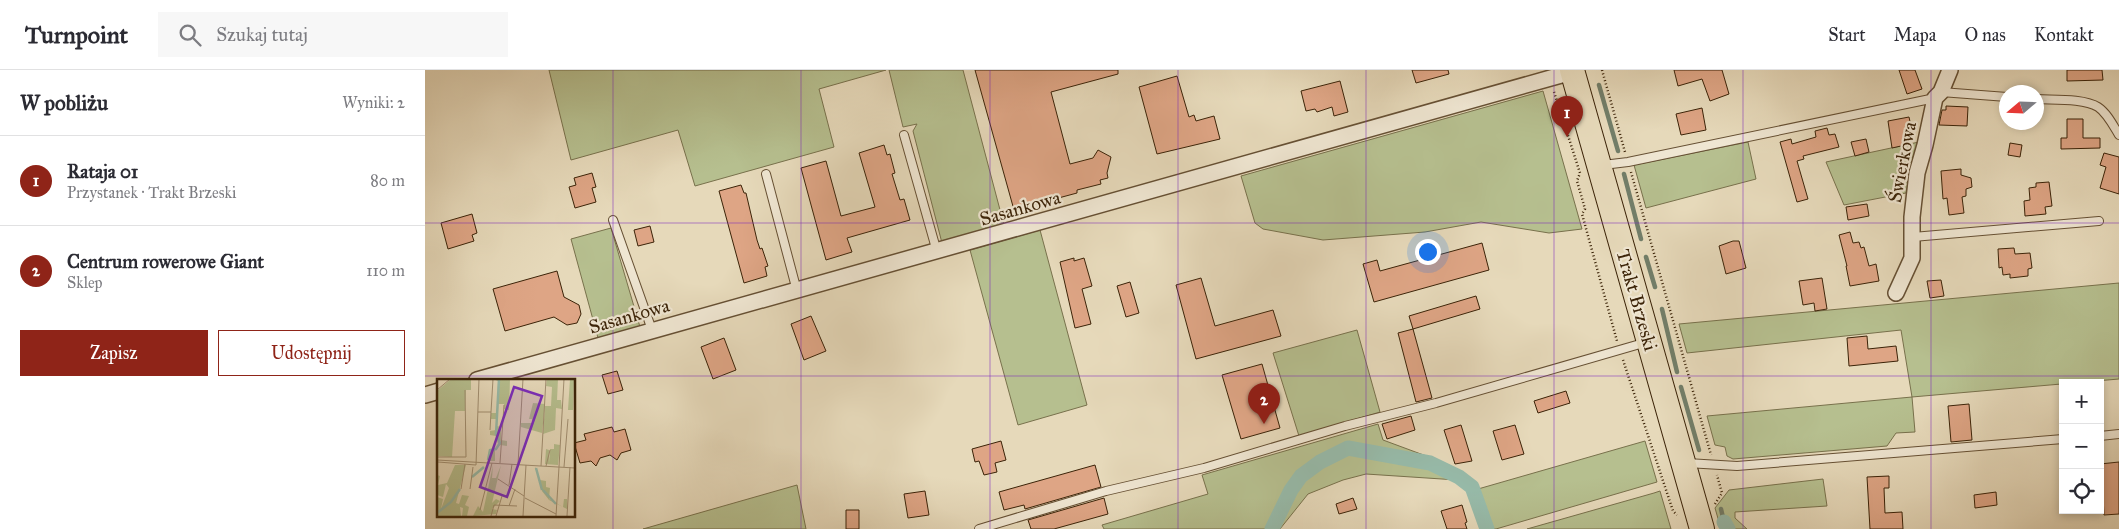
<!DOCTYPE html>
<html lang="pl">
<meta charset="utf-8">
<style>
body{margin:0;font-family:"IM FELL Great Primer",serif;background:#f7f7f7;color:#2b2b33}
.controls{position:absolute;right:15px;bottom:15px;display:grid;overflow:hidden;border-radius:0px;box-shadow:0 2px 8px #0003}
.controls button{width:45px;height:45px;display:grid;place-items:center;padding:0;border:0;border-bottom:1px solid #e1e1e2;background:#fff;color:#2b2b33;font:25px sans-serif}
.compass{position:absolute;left:1574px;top:15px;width:45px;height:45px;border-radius:50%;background:#fff;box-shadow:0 2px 8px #0003;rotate:251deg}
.you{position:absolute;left:1002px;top:181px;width:18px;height:18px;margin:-12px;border:4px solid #fff;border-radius:50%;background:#1a73e8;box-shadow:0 0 0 8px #1a73e833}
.badge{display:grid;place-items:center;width:32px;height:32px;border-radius:50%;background:#8f2418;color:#fff;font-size:16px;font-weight:700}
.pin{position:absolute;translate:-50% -41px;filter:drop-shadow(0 1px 2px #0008)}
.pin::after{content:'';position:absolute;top:26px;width:18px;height:15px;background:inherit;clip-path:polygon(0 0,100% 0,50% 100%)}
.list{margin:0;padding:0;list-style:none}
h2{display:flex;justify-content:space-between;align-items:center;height:65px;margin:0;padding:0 20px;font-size:21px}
h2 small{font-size:16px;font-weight:400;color:#7c7c81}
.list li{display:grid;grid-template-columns:32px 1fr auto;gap:15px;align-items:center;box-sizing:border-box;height:90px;padding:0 20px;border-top:1px solid #e1e1e2}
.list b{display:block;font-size:19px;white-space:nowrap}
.list p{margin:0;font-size:16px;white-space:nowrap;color:#7c7c81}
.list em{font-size:16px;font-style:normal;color:#7c7c81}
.actions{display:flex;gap:10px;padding:15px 20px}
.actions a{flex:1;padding:11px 0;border:1px solid #8f2418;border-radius:0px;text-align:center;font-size:18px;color:#8f2418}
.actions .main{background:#8f2418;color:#fff}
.icon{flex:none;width:28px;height:28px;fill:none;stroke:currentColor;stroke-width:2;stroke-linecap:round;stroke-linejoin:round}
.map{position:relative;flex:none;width:1694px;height:459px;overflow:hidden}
header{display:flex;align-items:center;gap:30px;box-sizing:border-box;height:70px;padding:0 25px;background:#fff;border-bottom:1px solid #e1e1e2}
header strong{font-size:24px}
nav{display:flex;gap:28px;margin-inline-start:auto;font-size:18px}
.search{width:350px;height:45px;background:#f7f7f7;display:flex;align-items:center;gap:12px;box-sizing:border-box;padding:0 18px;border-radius:0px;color:#7c7c81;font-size:19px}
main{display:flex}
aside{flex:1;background:#fff}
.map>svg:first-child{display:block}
.green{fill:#b6bf8f;stroke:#78714c}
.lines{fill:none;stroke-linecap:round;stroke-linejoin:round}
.stream{stroke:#727e69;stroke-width:4.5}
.canal{stroke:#97bbaa;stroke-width:15}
.building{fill:#dea585;stroke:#3b2308}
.lane-casing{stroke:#665034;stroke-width:10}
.street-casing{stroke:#665034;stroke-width:18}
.primary-casing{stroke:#3b2308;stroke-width:26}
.path{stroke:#3b2308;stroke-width:2.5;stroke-dasharray:1 2.5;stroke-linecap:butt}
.lane{stroke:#efe6d2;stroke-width:8}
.street{stroke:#efe6d2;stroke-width:15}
.primary{stroke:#e6d9ba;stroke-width:24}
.grid{fill:none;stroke:#7b2cbf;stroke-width:1;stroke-opacity:0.55}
.labels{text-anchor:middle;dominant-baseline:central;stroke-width:4.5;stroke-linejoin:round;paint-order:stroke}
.street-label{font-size:19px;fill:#3b2308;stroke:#efe6d2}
.inset-river{fill:none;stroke:#97bbaa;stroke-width:2.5}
.inset-road{fill:none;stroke:#a29073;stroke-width:1}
.view{fill:#7b2cbf;fill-opacity:0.15;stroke:#7b2cbf;stroke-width:2.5}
.inset-edge{fill:none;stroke:#3b2308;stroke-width:2.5}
</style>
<header>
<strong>Turnpoint</strong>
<div class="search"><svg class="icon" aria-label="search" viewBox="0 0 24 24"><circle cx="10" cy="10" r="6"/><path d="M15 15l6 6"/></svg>Szukaj tutaj</div>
<nav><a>Start</a><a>Mapa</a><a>O nas</a><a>Kontakt</a></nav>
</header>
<main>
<aside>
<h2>W pobliżu<small>Wyniki: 2</small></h2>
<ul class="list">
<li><span class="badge">1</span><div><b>Rataja 01</b><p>Przystanek · Trakt Brzeski</p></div><em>80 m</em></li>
<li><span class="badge">2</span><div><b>Centrum rowerowe Giant</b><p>Sklep</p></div><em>110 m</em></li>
</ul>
<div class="actions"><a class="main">Zapisz</a><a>Udostępnij</a></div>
</aside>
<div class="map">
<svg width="1694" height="459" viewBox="0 0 1694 459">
<rect width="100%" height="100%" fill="#e6d9ba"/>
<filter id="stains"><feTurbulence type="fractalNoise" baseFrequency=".004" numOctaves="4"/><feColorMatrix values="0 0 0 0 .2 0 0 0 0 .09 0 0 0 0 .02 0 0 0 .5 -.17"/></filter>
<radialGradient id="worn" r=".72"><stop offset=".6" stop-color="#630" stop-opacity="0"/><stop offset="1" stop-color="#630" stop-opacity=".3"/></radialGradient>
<path class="green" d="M124,0h337l-67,19 15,58 -139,39 -17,-56 -107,30z
M464,0h74l41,155 -62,18 -29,-112 4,-7 -14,3z
M1118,21l39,138 -33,4 -68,-11 -56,10 -102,8 -60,-11 -8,-6 -14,-47z
M1323,72l8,37 -110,29 -12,-43z
M1494,72l-13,51 -62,12 -18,-43z
M186,158l29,99 -42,11 -27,-99z
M615,160l47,175 -69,20 -48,-175z
M1694,213v96l-207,18 3,35 -19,1 -9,13 -154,13 -6,-3 -2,-9 -10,-2 -8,-29 205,-19 -11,-67 -214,23 -8,-29z
M932,260l23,82 -81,24 -26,-83z
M953,354l5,16 46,17 46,26 3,6 167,-48 12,41 -161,47h-14l-13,-38 -12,-11 -91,-6 -23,6 -35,14 -28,35h-176l-2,-4 106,-31 -6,-19z
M1398,409l4,27 -92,6v6l12,11h-26l-6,-21 14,-18z
M372,415l9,44h-163z
M1235,421l11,38h-144l127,-36z"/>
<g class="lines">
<path class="stream" d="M1174,15l19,66
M1199,104l17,65
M1221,187l9,30
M1237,239l15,63
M1256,317l18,63
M1296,439l3,13"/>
<path class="canal" d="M1299,452l4,7
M847,459l19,-39 10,-14 19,-14 28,-14 82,15 29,14 13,10 15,42"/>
</g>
<path class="building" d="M550,0h143v4l-67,18 19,72 23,-6 5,-8 13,7 -4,16 1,5 -8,2 1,4 -24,6v3l-63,17z
M987,0h36l1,4 -33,9z
M1249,0h48l7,24 -19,7 -8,-22 -24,7z
M1474,0h16l7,19 -15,5z
M1642,0h35l1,10 -36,1z
M752,6l12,41 5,-2 2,6 18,-5 6,23 -63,15 -18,-67z
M915,11l8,31 -14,4 -2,-9 -15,5 -2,-3 -9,2 -5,-20z
M1521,36l22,1 -1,19 -28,-1 3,-15h4z
M1277,38l4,22 -25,5 -5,-21z
M1484,47l4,18 -5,1 2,8 -18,4 -4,-27z
M1642,49h16v19h17v10l-39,1v-11h6z
M1402,58l2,7 6,-1 4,13 -36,9 1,3 -7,2 11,38 -11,3 -17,-60 11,-3 1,5 24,-7 -1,-6z
M1441,69l3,13 -14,4 -4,-14z
M1585,73l12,2 -2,12 -12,-2z
M459,75l3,10 3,-1 5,19 -3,1 8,26 4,-1 6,21 -63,18 5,14 -26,8 -25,-92 25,-7 15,55 34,-9 -16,-54z
M1679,83l15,4v37l-19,-6 6,-21 -6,-2z
M1536,99v6l10,3 1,9 -6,2v7l-4,1 2,16 -15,2 -2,-17 -4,1 -2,-28z
M167,103l4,14 -4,1 4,14 -21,6 -6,-21 7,-2 -2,-7z
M1624,112l3,24 -7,1 1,7 -21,2 -1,-15 6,-1 -1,-12 7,-1v-4z
M316,115l3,8h2l11,47 3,9 2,-1 6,18 -3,1 2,9 -23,7 -25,-92z
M1442,134l2,12 -21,4 -2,-13z
M47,144l5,19 -5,2 2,6 -26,8 -7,-26z
M225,156l4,16 -16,4 -4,-16z
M1425,162l3,11 6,-1 2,6 3,-1 5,19 7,-2 3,17 -29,5 -4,-20h1l-8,-31z
M1308,171h6l7,27 -20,6 -7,-28z
M1057,173l7,27 -115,32 -11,-38 14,-4 3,11z
M1589,178l1,6 15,-1 2,15 -4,1v7l-18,2v-4l-7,1 -1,-8 -3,1 -1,-19z
M649,188v3l10,-3 8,28 -10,3 9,35 -16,4 -15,-66z
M132,201l7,26 15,8 2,9 -4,9 -10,2 -13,-8 -49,14 -12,-42z
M776,208l14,48 58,-16 8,26 -85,23 -20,-74z
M1397,208l5,31 -12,2 -1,-8 -11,2 -4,-24z
M1516,210l3,16 -14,2 -3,-17z
M705,212l9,31 -13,4 -9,-31z
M1051,226l4,13 -67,20 19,69 -16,4 -18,-69 15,-4 -4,-13z
M386,246l15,35 -22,9 -13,-36z
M1442,266l1,13 28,-3 2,15 -49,5 -2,-28z
M299,268l12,32 -23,9 -12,-32z
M837,294l18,64 -39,11 -19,-64z
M192,301l6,19 -15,4 -6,-19z
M1141,321l4,12 -32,10 -4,-12z
M1544,334l3,36 -21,2 -3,-36z
M986,346l4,14 -28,9 -5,-15z
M1036,355l11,36 -17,3 -11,-34z
M1090,355l9,29 -22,6 -9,-29z
M187,357l2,5 11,-3 6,21 -10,3 -4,7 -7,-5 -10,3 -4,8 -5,-5 -11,2 -6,-20 12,-3 -2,-6z
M576,371l5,19 -11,3 2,9 -13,3 -5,-14 -4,1 -3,-13z
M1694,392v52l-15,1 -1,-19 -3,1v-33z
M670,395l6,22 -76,22 -1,-4 -20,5 -5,-18z
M1464,406v12h-5l1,25 17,-1 1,17h-33l-3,-52z
M500,421l4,24 -21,3 -4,-24z
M1571,422l1,13 -22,3 -1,-13z
M679,428l4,16 -54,15h-23l-3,-9z
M928,428l4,11 -18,5 -3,-10z
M1037,435l5,17 -2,1 2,6h-20l-6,-18z
M421,440h13v19h-13z"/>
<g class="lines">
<g class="lane-casing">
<path id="lane" d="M1516,22l66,5
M1612,29c16,1 47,-1 61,8 9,6 15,18 21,28
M479,65l33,117
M1178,95l25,-3 307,-64
M341,104l31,117
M188,150l39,110
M1488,167l186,-16
M1675,366l19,-2
M1262,393l50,3 326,-27
M554,459l127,-38 98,-23 141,-42 91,-23 211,-61"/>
</g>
<g class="street-casing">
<path id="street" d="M1471,223l16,-35v-41l5,-44 8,-28 10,-47 6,-6 9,-22
M52,310l1095,-308
M0,325l14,-4"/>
</g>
<g class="primary-casing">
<path id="primary" d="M1147,0l130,459"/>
</g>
<path class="path" d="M1177,0l23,82
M1129,22l26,81 -3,8 8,28 -3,5 35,127
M1206,102l80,283
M1198,290l50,151 4,4
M1290,434l7,-11 -5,-18"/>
<use href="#lane" class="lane"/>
<use href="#street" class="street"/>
<use href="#primary" class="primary"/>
</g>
<path class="grid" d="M188,0v459M376,0v459M565,0v459M753,0v459M941,0v459M1129,0v459M1318,0v459M1506,0v459M0,153h1694M0,306h1694"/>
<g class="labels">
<g class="street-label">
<text transform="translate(1477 92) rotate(-79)">Świerkowa</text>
<text transform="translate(595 138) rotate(-16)">Sasankowa</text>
<text transform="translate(1212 230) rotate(74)">Trakt Brzeski</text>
<text transform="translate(204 246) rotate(-16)">Sasankowa</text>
</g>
</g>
<g transform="translate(12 309)">
<rect width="138" height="138" fill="#e6d9ba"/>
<path d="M14,0h20v11h-5l-1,21h-10l-3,46 -15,-1v-65zM56,0h17l-1,31 -5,-1v-5h-6l-1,22 4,1v13l6,1v5l-7,-1 -5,5v11h-7l1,-12h7l2,-5 -2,-8 -6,-1v-4l6,-1v-11h-5v-6h6l1,-32zM110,0h11l-1,21h4l1,9 -6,-1 -1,22 -12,4 2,-28h6l1,-19 -6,-1zM133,0h4l-1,31h-5zM96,24l12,1 -3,29 -21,-6v-4h11v-4h-3zM117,65l6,1 -2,20 -13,-1 1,-15 3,1v13l1,-14h4zM18,86h11l-10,38 3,1 3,-9 7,1 -4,9 4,2 -2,9h-5l1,-8 -3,-1 1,9h-24v-19l6,2 -2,10 8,-21 -3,-4 -3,13 -6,-2v-20l3,1 -2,9 9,-2zM56,86l-1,13h4l5,-13 -9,38 4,-4 4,2 -8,8 5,1 -1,4 -23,2 5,-10 5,6zM98,88l1,1 4,12 6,1v6l4,1 -1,11 14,8 1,-8h3v10l-18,-9 -7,-9z" fill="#b6bf8f"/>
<path class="inset-river" d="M51,81l2,-10 6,-1 4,-6 -4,-9 3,-55M99,89l6,22M35,98l12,-10M106,111l13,14M0,134l14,-11 9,-13"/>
<path class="inset-road" d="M0,11l13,-11M41,33h13l2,-33M53,51l1,-18M0,78h29l-1,-67M0,81l138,8M1,83l38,3 3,-86M63,84l4,-58M81,85l5,-85M104,87l5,-87M109,87l4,-16M122,88l5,-88M127,88l4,-48M61,100l26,17M72,106l3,-21M24,110l4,-25M33,110l3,-22M88,119l31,16M72,127l6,-17M43,131l12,-47M54,137l3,-11 23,1M59,137l6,-20M86,137l3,-51M119,137l3,-49M130,137l3,-49"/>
<path class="view" d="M77,8l28,9 -35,101 -27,-10z"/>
<rect width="138" height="138" class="inset-edge"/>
</g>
<rect width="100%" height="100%" filter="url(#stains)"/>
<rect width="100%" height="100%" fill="url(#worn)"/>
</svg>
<div class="controls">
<button>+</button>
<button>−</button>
<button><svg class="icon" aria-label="locate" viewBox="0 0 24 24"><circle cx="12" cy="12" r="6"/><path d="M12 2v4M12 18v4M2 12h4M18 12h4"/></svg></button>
</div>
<svg class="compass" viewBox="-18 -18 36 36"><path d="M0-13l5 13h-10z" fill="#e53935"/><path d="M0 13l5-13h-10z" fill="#7c7c81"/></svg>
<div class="you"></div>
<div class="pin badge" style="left:1142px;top:67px">1</div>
<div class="pin badge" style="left:839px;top:354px">2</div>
</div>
</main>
